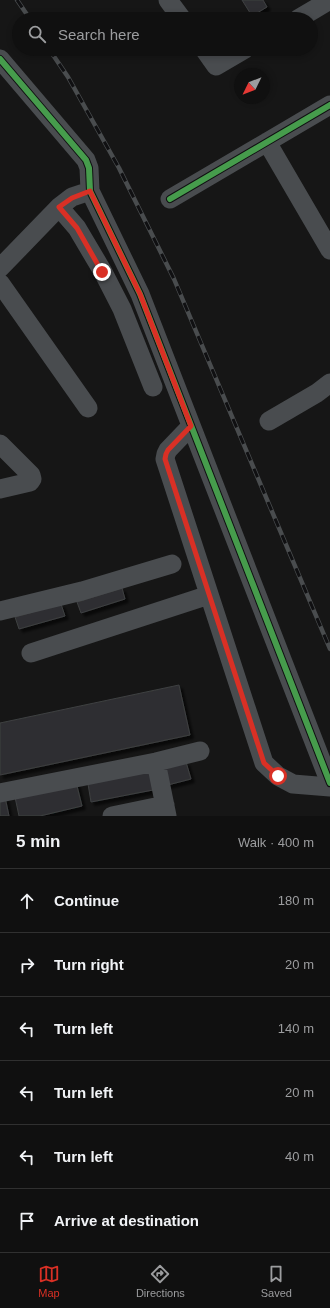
<!DOCTYPE html>
<meta charset="utf-8">
<style>
body{margin:0;font-family:Arial,sans-serif;background:#191919;color:#f1f3f6}
.compass{position:absolute;left:234px;top:68px;width:36px;height:36px;border-radius:50%;background:#101010;box-shadow:0 2px 6px #0003;rotate:227deg}
.stop{position:absolute;width:12px;height:12px;margin:-9px;border:3px solid #d93025;border-radius:50%;background:#fff}
.stop.end{background:#d93025;border-color:#fff;box-shadow:0 1px 4px #0008}
.list{margin:0;padding:0;list-style:none}
h2{display:flex;justify-content:space-between;align-items:center;height:52px;margin:0;padding:0 16px;font-size:17px}
h2 small{font-size:13px;font-weight:400;color:#9c9d9f}
.list li{display:grid;grid-template-columns:26px 1fr auto;gap:12px;align-items:center;box-sizing:border-box;height:64px;padding:0 16px;border-top:1px solid #303030}
.list b{display:block;font-size:15px;white-space:nowrap}
.list em{font-size:13px;font-style:normal;color:#9c9d9f}
.icon{flex:none;width:22px;height:22px;fill:none;stroke:currentColor;stroke-width:2;stroke-linecap:round;stroke-linejoin:round}
.map{position:relative;flex:none;width:330px;height:816px;overflow:hidden}
.search{position:absolute;background:#101010;box-shadow:0 2px 6px #0003;left:12px;right:12px;top:12px;height:44px;display:flex;align-items:center;gap:10px;box-sizing:border-box;padding:0 14px;border-radius:22px;color:#9c9d9f;font-size:15px}
.sheet{height:436px;background:#101010}
nav{display:flex;justify-content:space-around;align-items:center;box-sizing:border-box;height:56px;border-top:1px solid #303030;background:#101010;font-size:11px;color:#9c9d9f}
nav a{display:grid;justify-items:center;gap:2px}
nav .on{color:#d93025}
.map>svg:first-child{display:block}
.building{fill:#2f2f30;stroke:#3e4042;filter:url(#shadow)}
.lines{fill:none;stroke-linecap:round;stroke-linejoin:round}
.minor{stroke:#494c4f;stroke-width:19}
.rail-casing{stroke:#494c4e;stroke-width:4.5}
.rail{stroke:#101012;stroke-width:3;stroke-dasharray:9;stroke-linecap:butt}
.cycleway-casing{stroke:#101012;stroke-width:8}
.cycleway{stroke:#469c4c;stroke-width:6}
.route{stroke:#d93025;stroke-width:5}
</style>
<div class="map">
<svg width="330" height="816" viewBox="0 0 330 816">
<defs>
<filter id="shadow"><feDropShadow dx="3.5" dy="3.5" stdDeviation="1" flood-color="#0009"/></filter>
</defs>
<rect width="100%" height="100%" fill="#161616"/>
<path class="building" d="M242,0h21l4,7 -15,9z
M122,588l3,11 -44,14 -4,-11z
M61,604l4,12 -46,13 -4,-12z
M179,685l11,50 -190,40v-52z
M186,762l5,17 -27,7 -4,-17z
M149,767l4,23 -62,12 -4,-24z
M76,782l6,24 -42,10h-21l-4,-19z
M5,797l4,19h-9v-18z"/>
<g class="lines">
<path class="minor" d="M168,0l14,19
M298,19l32,-19
M204,49l12,17 29,-17
M0,59l86,101 3,8 1,23 50,103 190,489
M267,142l63,108
M170,199l160,-94
M59,207l18,21 26,44 19,37 31,78
M0,268l59,-61 13,-10 18,-6
M0,283l88,125
M269,421l48,-28 13,-10
M191,426l-23,24 -2,4 -1,5 99,304 14,13 15,8 37,3
M0,444l31,31 1,4 -2,3 -30,7
M0,611l82,-20 90,-27
M31,653l178,-58
M156,762l11,54
M0,793l156,-31 44,-11
M112,816l53,-11"/>
<g class="rail-casing">
<path id="rail" d="M17,0l13,19
M49,49l19,28 51,91 55,111 156,370"/>
</g>
<use href="#rail" class="rail"/>
<g class="cycleway-casing">
<path id="cycleway" d="M0,59l86,101 3,8 1,23 50,103 190,489
M170,199l160,-94"/>
</g>
<use href="#cycleway" class="cycleway"/>
</g>
<g class="lines">
<path class="route" d="M102,272l-25,-44 -18,-21 13,-9 18,-7 50,103 51,132 -23,24 -2,4 -1,5 99,304 14,13"/>
</g>
</svg>
<svg class="compass" viewBox="-18 -18 36 36"><path d="M0-13l5 13h-10z" fill="#e53935"/><path d="M0 13l5-13h-10z" fill="#9c9d9f"/></svg>
<div class="stop" style="left:278px;top:776px"></div>
<div class="stop end" style="left:102px;top:272px"></div>
<div class="search"><svg class="icon" aria-label="search" viewBox="0 0 24 24"><circle cx="10" cy="10" r="6"/><path d="M15 15l6 6"/></svg>Search here</div>
</div>
<section class="sheet">
<h2>5 min<small>Walk · 400 m</small></h2>
<ul class="list">
<li><svg class="icon" aria-label="ahead" viewBox="0 0 24 24"><path d="M12 20V5M6 11l6-6 6 6"/></svg><div><b>Continue</b></div><em>180 m</em></li>
<li><svg class="icon" aria-label="right" viewBox="0 0 24 24"><path d="M7 20v-9h11M14 6l5 5-5 5"/></svg><div><b>Turn right</b></div><em>20 m</em></li>
<li><svg class="icon" aria-label="left" viewBox="0 0 24 24"><path d="M17 20v-9H6M10 6l-5 5 5 5"/></svg><div><b>Turn left</b></div><em>140 m</em></li>
<li><svg class="icon" aria-label="left" viewBox="0 0 24 24"><path d="M17 20v-9H6M10 6l-5 5 5 5"/></svg><div><b>Turn left</b></div><em>20 m</em></li>
<li><svg class="icon" aria-label="left" viewBox="0 0 24 24"><path d="M17 20v-9H6M10 6l-5 5 5 5"/></svg><div><b>Turn left</b></div><em>40 m</em></li>
<li><svg class="icon" aria-label="arrive" viewBox="0 0 24 24"><path d="M6 21V4h12l-3 4 3 4H6"/></svg><div><b>Arrive at destination</b></div></li>
</ul>
</section>
<nav>
<a class="on"><svg class="icon" aria-label="map" viewBox="0 0 24 24"><path d="M3 6l6-2 6 2 6-2v14l-6 2-6-2-6 2zM9 4v14M15 6v14"/></svg>Map</a>
<a><svg class="icon" aria-label="directions" viewBox="0 0 24 24"><path d="M12 3l9 9-9 9-9-9zM9 14v-3h6M13 9l2 2-2 2"/></svg>Directions</a>
<a><svg class="icon" aria-label="saved" viewBox="0 0 24 24"><path d="M7 4h10v16l-5-4-5 4z"/></svg>Saved</a>
</nav>
